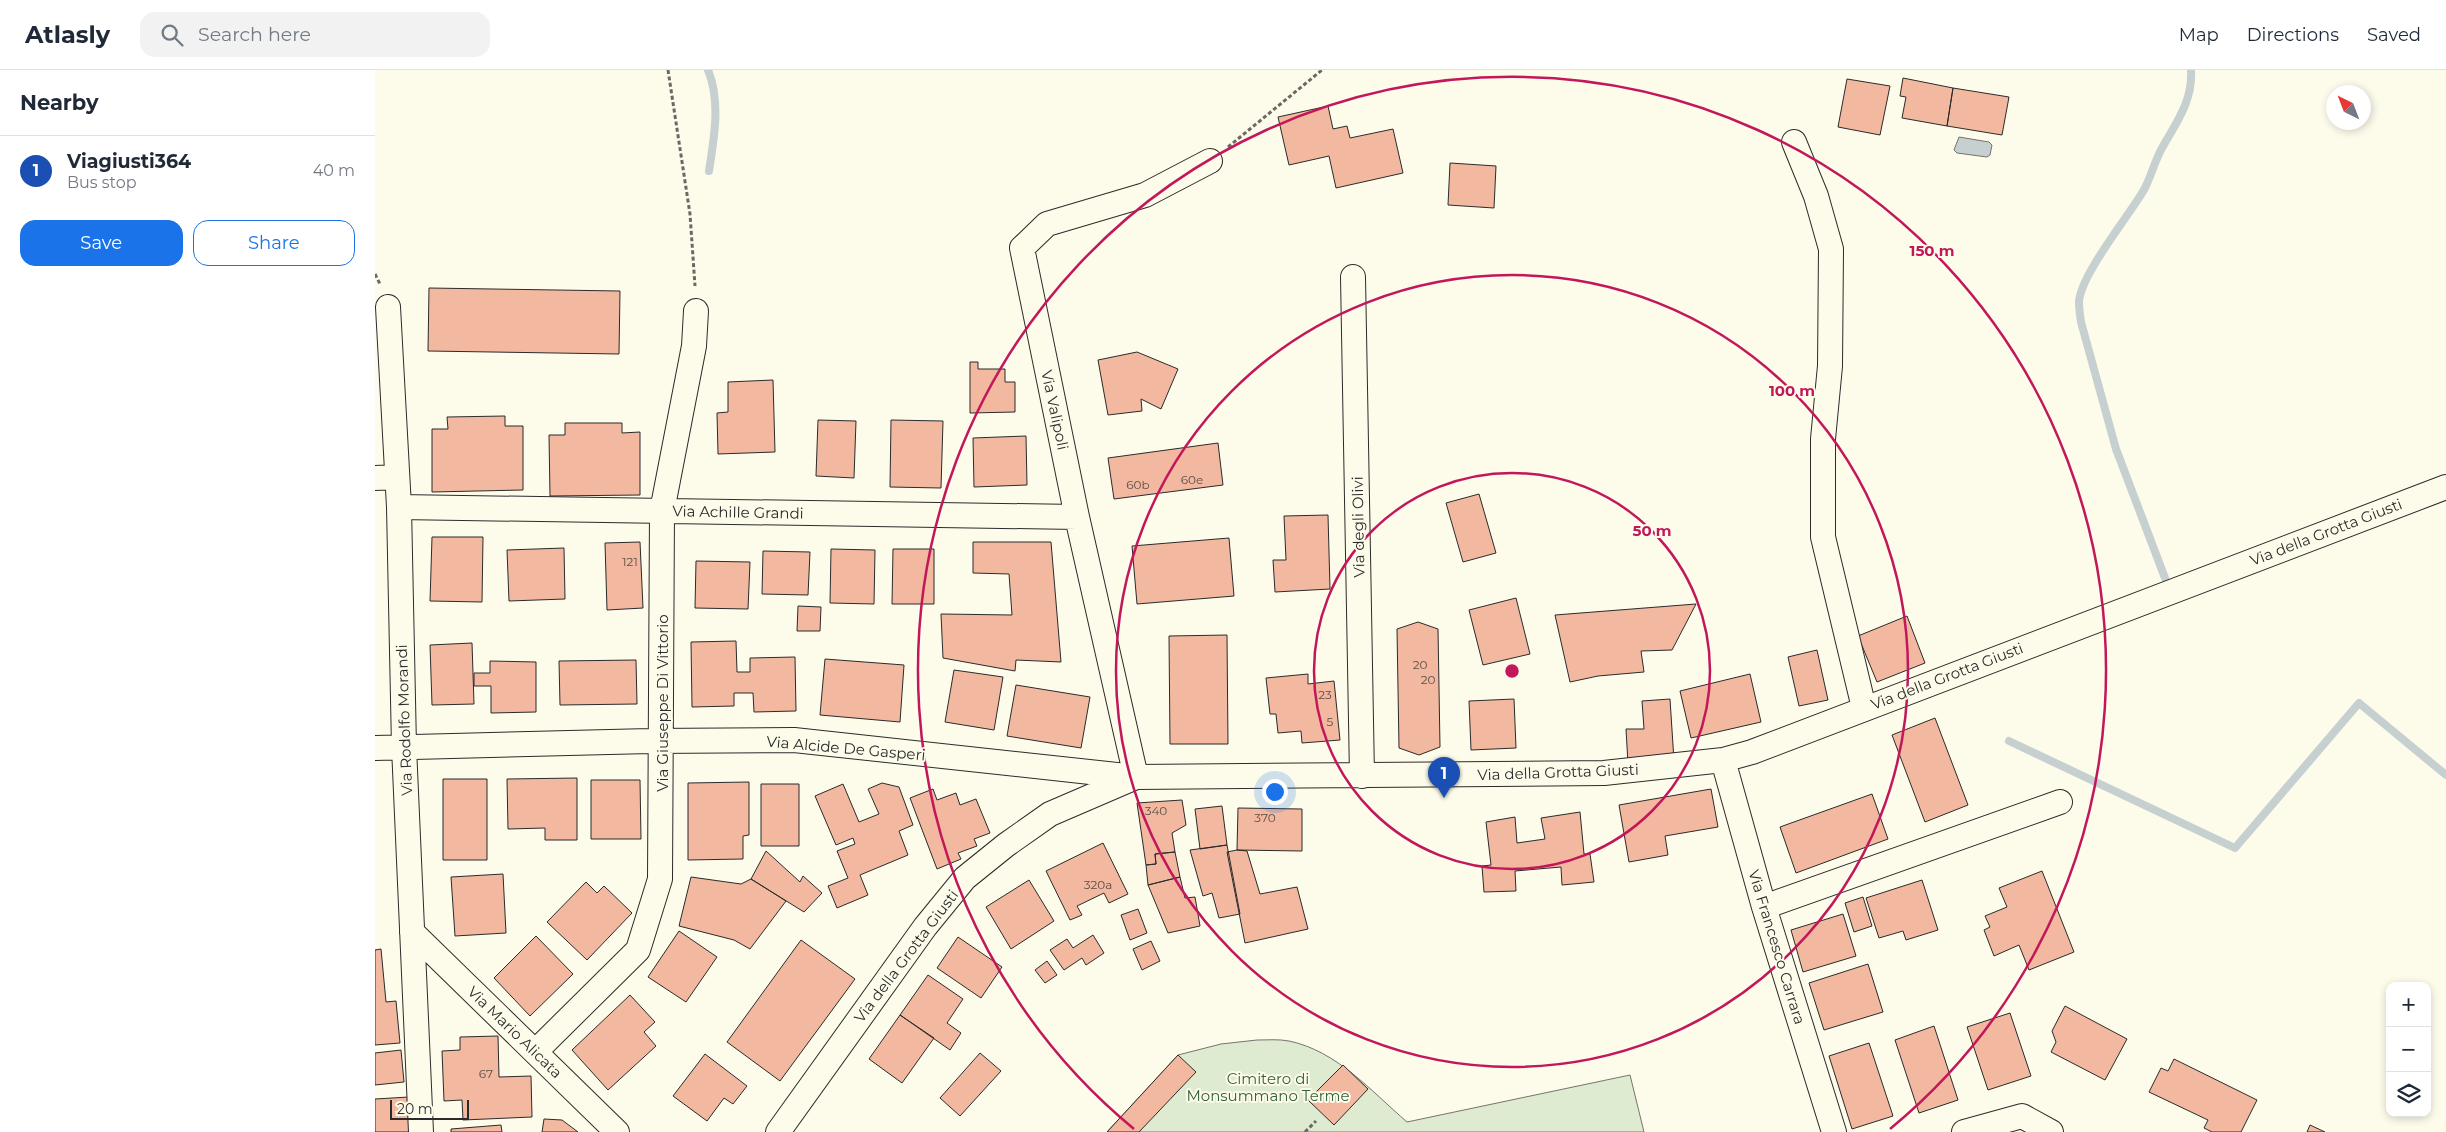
<!DOCTYPE html>
<meta charset="utf-8">
<style>
body{margin:0;font-family:Montserrat,sans-serif;background:#f2f2f3;color:#1f2937}
.controls{position:absolute;right:15px;bottom:15px;display:grid;overflow:hidden;border-radius:10px;box-shadow:0 2px 8px #0003}
.controls button{width:45px;height:45px;display:grid;place-items:center;padding:0;border:0;border-bottom:1px solid #e0e1e3;background:#fff;color:#1f2937;font:25px sans-serif}
.compass{position:absolute;left:1951px;top:15px;width:45px;height:45px;border-radius:50%;background:#fff;box-shadow:0 2px 8px #0003;rotate:318deg}
.scale{position:absolute;left:15px;bottom:12px;width:79px;box-sizing:border-box;padding-left:5px;border:2px solid #2b2b2b;border-top:0;font-size:14px;line-height:18px;white-space:nowrap;color:#2b2b2b;-webkit-text-stroke:4px #fdfbea;paint-order:stroke}
.you{position:absolute;left:899px;top:721px;width:18px;height:18px;margin:-12px;border:4px solid #fff;border-radius:50%;background:#1a73e8;box-shadow:0 0 0 8px #1a73e833}
.badge{display:grid;place-items:center;width:32px;height:32px;border-radius:50%;background:#1a73e8;color:#fff;font-size:16px;font-weight:700}
.pin{position:absolute;translate:-50% -41px;filter:drop-shadow(0 1px 2px #0008)}
.pin::after{content:'';position:absolute;top:26px;width:18px;height:15px;background:inherit;clip-path:polygon(0 0,100% 0,50% 100%)}
.list{margin:0;padding:0;list-style:none}
h2{display:flex;justify-content:space-between;align-items:center;height:65px;margin:0;padding:0 20px;font-size:21px}
h2 small{font-size:16px;font-weight:400;color:#747a83}
.list li{display:grid;grid-template-columns:32px 1fr auto;gap:15px;align-items:center;box-sizing:border-box;height:70px;padding:0 20px;border-top:1px solid #e0e1e3}
.list b{display:block;font-size:19px;white-space:nowrap}
.list p{margin:0;font-size:16px;white-space:nowrap;color:#747a83}
.list em{font-size:16px;font-style:normal;color:#747a83}
.actions{display:flex;gap:10px;padding:15px 20px}
.actions a{flex:1;padding:11px 0;border:1px solid #1a73e8;border-radius:15px;text-align:center;font-size:18px;color:#1a73e8}
.actions .main{background:#1a73e8;color:#fff}
.icon{flex:none;width:28px;height:28px;fill:none;stroke:currentColor;stroke-width:2;stroke-linecap:round;stroke-linejoin:round}
.map{position:relative;flex:none;width:2071px;height:1062px;overflow:hidden}
header{display:flex;align-items:center;gap:30px;box-sizing:border-box;height:70px;padding:0 25px;background:#fff;border-bottom:1px solid #e0e1e3}
header strong{font-size:24px}
nav{display:flex;gap:28px;margin-inline-start:auto;font-size:18px}
.search{width:350px;height:45px;background:#f2f2f3;display:flex;align-items:center;gap:12px;box-sizing:border-box;padding:0 18px;border-radius:15px;color:#747a83;font-size:19px}
main{display:flex}
aside{flex:1;background:#fff}
.map>svg:first-child{display:block}
.green{fill:#deebd1;stroke:#74746e}
.water{fill:#c7d0d0;stroke:#74746e}
.lines{fill:none;stroke-linecap:round;stroke-linejoin:round}
.stream{stroke:#c7d0d0;stroke-width:8}
.building{fill:#f2b8a0;stroke:#2b2b2b}
.street-casing{stroke:#2b2b2b;stroke-width:26}
.path{stroke:#6a6964;stroke-width:3;stroke-dasharray:4 2.5;stroke-linecap:butt}
.street{stroke:#fdfbea;stroke-width:24}
.ring{fill:none;stroke:#c2185b;stroke-width:2.5}
.labels{text-anchor:middle;dominant-baseline:central;stroke-width:4;stroke-linejoin:round;paint-order:stroke}
.number-label{font-size:12px;fill:#5d4e48}
.street-label{font-size:15px;fill:#2b2b2b;stroke:#fdfbea}
.park-label{font-size:15px;fill:#34623c;stroke:#fdfbea}
.centre{fill:#c2185b;stroke:#fdfbea;stroke-width:2.5}
.ring-label{font-size:15px;text-anchor:middle;font-weight:bold;fill:#c2185b;stroke:#fdfbea;stroke-width:4;stroke-linejoin:round;paint-order:stroke}
</style>
<header>
<strong>Atlasly</strong>
<div class="search"><svg class="icon" aria-label="search" viewBox="0 0 24 24"><circle cx="10" cy="10" r="6"/><path d="M15 15l6 6"/></svg>Search here</div>
<nav><a>Map</a><a>Directions</a><a>Saved</a></nav>
</header>
<main>
<aside>
<h2>Nearby<small></small></h2>
<ul class="list">
<li><span class="badge" style="background:#1a4fb4">1</span><div><b>Viagiusti364</b><p>Bus stop</p></div><em>40 m</em></li>
</ul>
<div class="actions"><a class="main">Save</a><a>Share</a></div>
</aside>
<div class="map">
<svg width="2071" height="1062" viewBox="0 0 2071 1062">
<rect width="100%" height="100%" fill="#fdfbea"/>
<path class="green" d="M882,970c10,0 22,-1 32,1 48,10 82,50 118,81l223,-47 14,57h-537l71,-77 43,-11z"/>
<path class="water" d="M1584,67l30,5 3,3 -2,10 -3,2 -30,-4 -3,-3z"/>
<g class="lines">
<path class="stream" d="M333,0c13,32 6,68 1,101
M1790,508l-49,-129 -35,-127c-1,-7 -2,-13 -2,-20 1,-26 48,-84 63,-109 8,-12 12,-31 20,-45 14,-25 31,-47 29,-78
M1634,671l226,107 124,-145 87,72"/>
</g>
<path class="building" d="M1528,8l50,10 -6,38 -45,-8 4,-21 -6,-1z
M1472,9l43,7 -10,49 -42,-8z
M1578,18l56,9 -7,38 -55,-9z
M953,36l5,23 14,-3 3,12 43,-9 10,44 -67,15 -7,-32 -40,9 -11,-48z
M1075,93l46,3 -2,42 -46,-3z
M54,218l191,3 -1,63 -191,-3z
M762,282l41,17 -17,40 -20,-10 1,12 -34,4 -10,-55z
M595,292h8v7h27v13h10v30l-45,1z
M398,310l2,72 -57,2 -1,-41 11,-1v-30z
M130,346v10h18v64l-91,2v-63h16l-1,-12z
M443,350l38,1 -2,57 -38,-2z
M516,350l52,1 -2,67 -51,-1z
M190,353h57v10l18,-1v63l-90,1 -1,-61h16z
M651,366l1,49 -53,2 -1,-49z
M843,373l5,42 -109,14 -6,-41z
M1104,424l17,59 -33,9 -17,-59z
M953,445l2,74 -55,3 -2,-32h13l-2,-44z
M57,467h51l-1,65 -52,-1z
M854,468l5,58 -97,8 -5,-58z
M265,472l3,66 -36,2 -2,-67z
M598,472h78l10,120 -45,-2 -1,11 -72,-13 -2,-44 71,1 -3,-41 -36,-1z
M189,478l1,51 -56,2 -2,-51z
M456,479l44,1 -1,54 -44,-1z
M518,479h41v55h-42z
M388,481l47,1 -2,43 -46,-1z
M321,491l54,1 -2,47 -53,-1z
M1141,528l14,56 -47,11 -14,-55z
M1321,534l-24,46 -31,1 3,21 -46,4 -28,6 -15,-67z
M423,536l23,1 -1,24h-23z
M1532,546l18,47 -48,19 -19,-46z
M1043,552l20,7 2,118 -21,8 -20,-7 -2,-119z
M852,565l1,109h-58l-1,-108z
M361,571l1,31h13v-14l45,-1 1,54 -42,1 -1,-19h-19v13l-42,1 -1,-65z
M97,573l2,61 -42,1 -2,-60z
M1442,580l11,50 -29,6 -11,-49z
M450,589l79,6 -4,57 -80,-7z
M261,590l1,44 -77,1 -1,-44z
M115,591l46,1v50l-45,1v-27h-17v-13h16z
M579,600l49,7 -9,53 -49,-8z
M933,604v10l26,-3 6,59 -38,3 -1,-12 -23,2 -2,-19h-6l-4,-36z
M1375,604l11,48 -70,16 -11,-47z
M641,615l74,12 -9,51 -74,-12z
M1139,629l2,49 -45,2 -2,-49z
M1295,629l4,62 -46,3 -2,-35h18l-2,-28z
M1560,648l33,87 -43,17 -33,-87z
M202,708v62h-32v-12l-37,1 -1,-50z
M68,709h44v81h-44z
M216,710h49l1,59h-50z
M374,712v53l-6,1v23l-55,1v-77z
M507,713l17,4 14,38 -14,6 9,24 -48,20 8,20 -31,13 -9,-22 20,-8 -11,-27 18,-7 -2,-6 -17,7 -21,-49 28,-12 16,38 20,-8 -11,-25z
M386,714h38v62h-38z
M558,719l4,11 19,-7 4,12 16,-6 14,34 -16,6 3,7 -19,7 3,6 -24,10 -27,-71z
M1336,719l7,38 -53,9 3,19 -39,7 -10,-57z
M1497,724l16,45 -92,34 -16,-46z
M807,730l4,25 -14,8 3,19 -20,2 1,10 -10,1 -9,-62z
M847,736l5,39 -27,4 -5,-40z
M863,738l64,1v42l-65,-1z
M1205,742l4,42h6l4,28 -32,3 -1,-18 -46,4 1,20 -32,1 -2,-26 9,-1 -5,-43 29,-5 2,26 28,-4 -4,-21z
M728,773l25,51 -19,9 -5,-10 -27,13 5,9 -12,5 -24,-49z
M852,775l13,69 -21,4 -7,-25 -9,3 -13,-46z
M862,780l10,1 13,43 37,-7 11,42 -63,14 -18,-91z
M391,781l34,31 3,-6 19,17 -18,19 -53,-33z
M800,782l5,25 -32,8 -2,-20 10,-1 -1,-10z
M1667,801l32,81 -45,18 -10,-25 -25,11 -10,-26 6,-3 -5,-11 22,-9 -8,-19z
M128,804l3,59 -51,3 -4,-59z
M316,807l50,7 10,-5 35,22 -36,48 -16,-9 -55,-14z
M805,807l5,21 10,-1 5,29 -32,7 -20,-48z
M654,810l25,41 -43,28 -25,-42z
M1547,810l16,50 -32,10 -3,-9 -24,7 -13,-40z
M211,812l11,11 7,-7 28,27 -45,47 -40,-38z
M1488,827l9,29 -18,6 -9,-29z
M763,839l9,24 -17,7 -9,-25z
M1468,844l13,42 -53,16 -12,-42z
M304,861l38,26 -31,45 -38,-25z
M718,865l11,18 -18,12 -4,-7 -18,12 -14,-20 17,-11 6,9z
M161,866l37,38 -43,42 -36,-38z
M583,867l44,30 -21,31 -44,-30z
M426,870l54,39 -75,102 -53,-39z
M776,871l9,20 -18,9 -9,-21z
M6,879l5,53 10,-1 4,42 -25,2v-95z
M672,891l10,14 -12,8 -10,-13z
M1493,894l15,48 -59,18 -15,-47z
M553,905l35,24 -16,24 14,10 -11,17 -50,-35z
M255,925l25,27 -11,10 12,14 -48,44 -36,-40z
M1690,936l62,33 -22,41 -54,-28 5,-10 -4,-11z
M1635,943l21,63 -43,14 -21,-63z
M525,945l34,23 -32,45 -33,-24z
M1559,956l24,74 -39,13 -24,-73z
M123,966l1,41 32,-1 1,41 -69,3 -1,-20 -18,1 -2,-50 18,-1v-13z
M1494,973l24,73 -41,13 -23,-73z
M26,980l3,32 -29,3v-32z
M605,983l21,18 -41,45 -20,-18z
M330,984l42,32 -14,18 -9,-6 -17,23 -34,-25z
M803,985l18,17 -57,60h-32z
M1799,989l83,41 -16,32h-29l-8,-4 4,-8 -59,-28 12,-24 7,3z
M968,995l25,24 -34,36 -26,-25z
M34,1027l1,35h-35v-33z
M169,1049l18,1 16,12h-36z
M126,1055l1,7h-51v-3z
M1935,1055l15,7h-18z"/>
<g class="lines">
<g class="street-casing">
<path id="street" d="M1419,72l22,54 15,53 -1,117 -7,73v98l41,171
M978,207l9,499
M13,237l11,200 5,240 17,385
M0,408l22,-1
M24,437l678,10
M0,678l275,-7 144,-1 342,37 -59,-260 -55,-269 25,-24 98,-29 65,-34
M1348,690l41,147 70,225
M1389,837l296,-105
M37,862l205,200
M161,981l102,-101 22,-71 2,-368 32,-165 2,-35
M403,1062l147,-205 40,-49 41,-33 44,-31 86,-37 468,-4 119,-13 29,-8 694,-265
M1589,1062l58,-16 29,16"/>
</g>
<path class="path" d="M293,0l22,144 5,72
M853,77l94,-77
M0,204l5,10
M930,1062l11,-11"/>
<use href="#street" class="street"/>
</g>
<g class="ring">
<circle cx="1137" cy="601" r="198"/>
<circle cx="1137" cy="601" r="396"/>
<path d="M759 1059A594 594 0 1 1 1515 1059"/>
</g>
<g class="labels">
<g class="number-label">
<text x="817" y="409">60e</text>
<text x="763" y="414">60b</text>
<text x="255" y="491">121</text>
<text x="1045" y="594">20</text>
<text x="1053" y="609">20</text>
<text x="950" y="624">23</text>
<text x="955" y="651">5</text>
<text x="781" y="740">340</text>
<text x="890" y="747">370</text>
<text x="723" y="814">320a</text>
<text x="111" y="1003">67</text>
</g>
<g class="street-label">
<text transform="translate(680 340) rotate(78)">Via Valipoli</text>
<text transform="translate(363 442) rotate(1)">Via Achille Grandi</text>
<text transform="translate(983 457) rotate(-91)">Via degli Olivi</text>
<text transform="translate(1951 462) rotate(-21)">Via della Grotta Giusti</text>
<text transform="translate(1572 606) rotate(-21)">Via della Grotta Giusti</text>
<text transform="translate(287 633) rotate(-90)">Via Giuseppe Di Vittorio</text>
<text transform="translate(29 650) rotate(-92)">Via Rodolfo Morandi</text>
<text transform="translate(471 678) rotate(5)">Via Alcide De Gasperi</text>
<text transform="translate(1183 702) rotate(-2)">Via della Grotta Giusti</text>
<text transform="translate(1402 877) rotate(73)">Via Francesco Carrara</text>
<text transform="translate(531 886) rotate(-53)">Via della Grotta Giusti</text>
<text transform="translate(140 962) rotate(44)">Via Mario Alicata</text>
</g>
<g class="park-label">
<text x="893" y="1008">Cimitero di<tspan x="893" dy="17">Monsummano Terme</tspan></text>
</g>
</g>
<circle cx="1137" cy="601" r="8" class="centre"/>
<g class="ring-label">
<text x="1557" y="186">150 m</text>
<text x="1417" y="326">100 m</text>
<text x="1277" y="466">50 m</text>
</g>
</svg>
<div class="controls">
<button>+</button>
<button>−</button>
<button><svg class="icon" aria-label="layers" viewBox="0 0 24 24"><path d="M12 4l9 5-9 5-9-5zM3 14l9 5 9-5"/></svg></button>
</div>
<svg class="compass" viewBox="-18 -18 36 36"><path d="M0-13l5 13h-10z" fill="#e53935"/><path d="M0 13l5-13h-10z" fill="#747a83"/></svg>
<div class="scale">20 m</div>
<div class="you"></div>
<div class="pin badge" style="left:1069px;top:728px;background:#1a4fb4">1</div>
</div>
</main>
